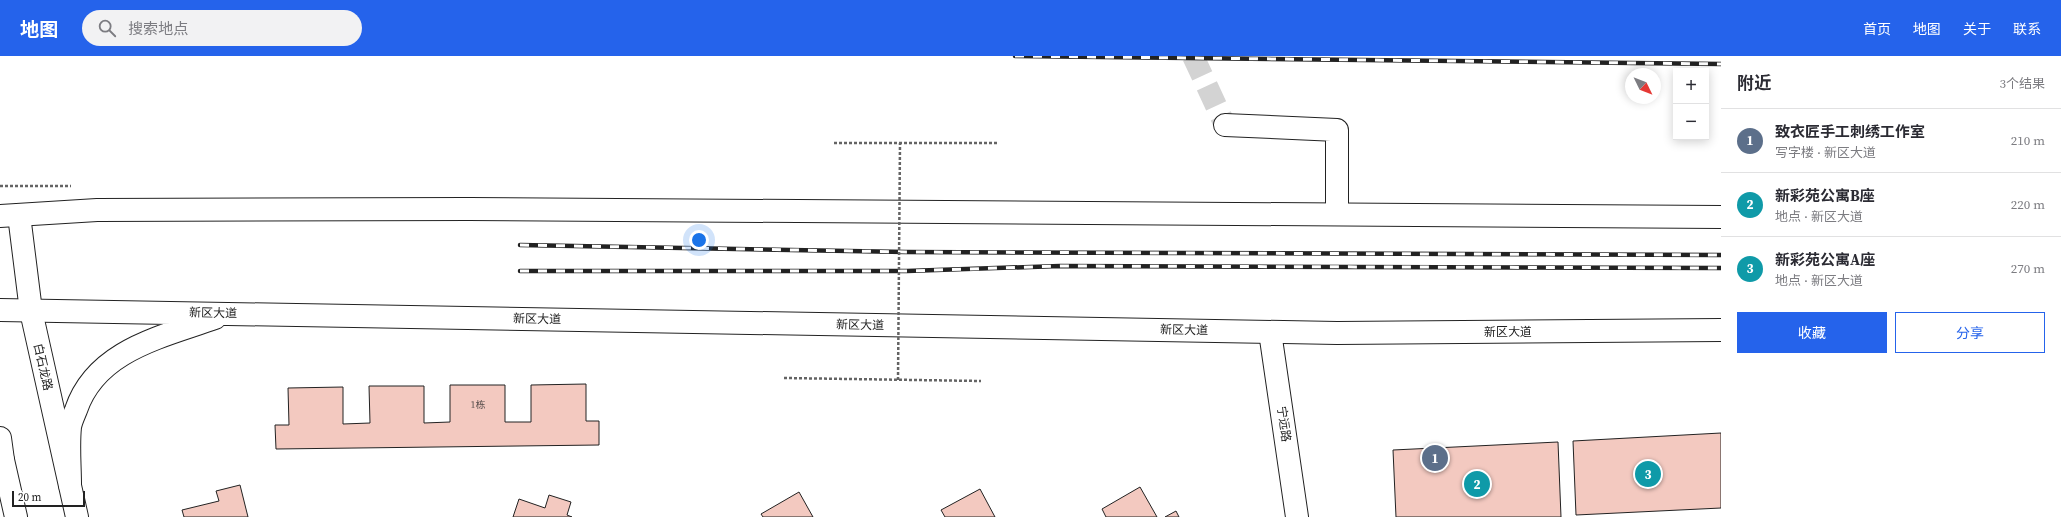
<!DOCTYPE html>
<html lang="zh">
<meta charset="utf-8">
<style>
body{margin:0;font-family:"Source Serif 4","Noto Sans SC",serif;background:#f2f2f3;color:#2b2b33}
.controls{position:absolute;right:12px;top:12px;display:grid;overflow:hidden;border-radius:0px;box-shadow:0 2px 10px #0003}
.controls button{width:36px;height:36px;display:grid;place-items:center;padding:0;border:0;border-bottom:1px solid #e1e1e2;background:#fff;color:#2b2b33;font:20px sans-serif}
.compass{position:absolute;left:1625px;top:12px;width:36px;height:36px;border-radius:50%;background:#fff;box-shadow:0 2px 10px #0003;rotate:133deg}
.scale{position:absolute;left:12px;bottom:10px;width:73px;box-sizing:border-box;padding-left:4px;border:2px solid #222;border-top:0;font-size:11px;line-height:14px;white-space:nowrap;color:#222;-webkit-text-stroke:3px #fff;paint-order:stroke}
.you{position:absolute;left:699px;top:184px;width:14px;height:14px;margin:-10px;border:3px solid #fff;border-radius:50%;background:#1a73e8;box-shadow:0 0 0 6px #1a73e833}
.badge{display:grid;place-items:center;width:26px;height:26px;border-radius:50%;background:#2563eb;color:#fff;font-size:13px;font-weight:700}
.pin{position:absolute;translate:-50% -50%;border:2px solid #fff;box-shadow:0 1px 4px #0006}
.list{margin:0;padding:0;list-style:none}
h2{display:flex;justify-content:space-between;align-items:center;height:52px;margin:0;padding:0 16px;font-size:17px}
h2 small{font-size:13px;font-weight:400;color:#7c7c81}
.list li{display:grid;grid-template-columns:26px 1fr auto;gap:12px;align-items:center;box-sizing:border-box;height:64px;padding:0 16px;border-top:1px solid #e1e1e2}
.list b{display:block;font-size:15px;white-space:nowrap}
.list p{margin:0;font-size:13px;white-space:nowrap;color:#7c7c81}
.list em{font-size:13px;font-style:normal;color:#7c7c81}
.actions{display:flex;gap:8px;padding:12px 16px}
.actions a{flex:1;padding:9px 0;border:1px solid #2563eb;border-radius:0px;text-align:center;font-size:14px;color:#2563eb}
.actions .main{background:#2563eb;color:#fff}
.icon{flex:none;width:22px;height:22px;fill:none;stroke:currentColor;stroke-width:2;stroke-linecap:round;stroke-linejoin:round}
.map{position:relative;flex:none;width:1721px;height:461px;overflow:hidden}
header{display:flex;align-items:center;gap:24px;box-sizing:border-box;height:56px;padding:0 20px;background:#2563eb;color:#fff}
header strong{font-size:19px}
nav{display:flex;gap:22px;margin-inline-start:auto;font-size:14px}
.search{width:280px;height:36px;background:#f2f2f3;display:flex;align-items:center;gap:10px;box-sizing:border-box;padding:0 14px;border-radius:22px;color:#7c7c81;font-size:15px}
main{display:flex}
aside{flex:1;background:#fff}
.map>svg:first-child{display:block}
.building{fill:#f3c9c0;stroke:#222}
.lines{fill:none;stroke-linecap:round;stroke-linejoin:round}
.minor-tunnel{stroke:#d3d3d3;stroke-width:22;stroke-dasharray:22 11;stroke-linecap:butt}
.minor-casing{stroke:#222;stroke-width:24}
.tertiary-casing{stroke:#222;stroke-width:24}
.secondary-casing{stroke:#222;stroke-width:24}
.primary-casing{stroke:#222;stroke-width:24}
.path{stroke:#646464;stroke-width:2.5;stroke-dasharray:3 2;stroke-linecap:butt}
.minor{stroke:#fff;stroke-width:22}
.tertiary{stroke:#fff;stroke-width:22}
.secondary{stroke:#fff;stroke-width:22}
.primary{stroke:#fff;stroke-width:22}
.rail-casing{stroke:#222;stroke-width:4.5}
.rail{stroke:#fff;stroke-width:3;stroke-dasharray:9;stroke-linecap:butt}
.path-bridge{stroke:#646464;stroke-width:2.5;stroke-dasharray:3 2;stroke-linecap:butt}
.labels{text-anchor:middle;dominant-baseline:central;stroke-width:3;stroke-linejoin:round;paint-order:stroke}
.number-label{font-size:10px;fill:#564c4a}
.street-label{font-size:12px;fill:#222;stroke:#fff}
</style>
<header>
<strong>地图</strong>
<div class="search"><svg class="icon" aria-label="search" viewBox="0 0 24 24"><circle cx="10" cy="10" r="6"/><path d="M15 15l6 6"/></svg>搜索地点</div>
<nav><a>首页</a><a>地图</a><a>关于</a><a>联系</a></nav>
</header>
<main>
<div class="map">
<svg width="1721" height="461" viewBox="0 0 1721 461">
<rect width="100%" height="100%" fill="#fff"/>
<path class="building" d="M586,328v37h13v24l-323,4 -1,-24h14l-1,-37 55,-1v37l27,-1 -1,-37h55v37l26,-1v-37h55v37h26v-37z
M1721,377v75l-145,7 -3,-74z
M1558,386l3,75h-165l-3,-67z
M240,429l8,32h-64l-2,-7 37,-9 -3,-10z
M1140,431l17,30h-51l-4,-8z
M980,433l15,28h-50l-4,-7z
M799,436l14,25h-50l-2,-3z
M549,439l22,7 -4,13 5,2h-59l6,-18 26,9z
M1176,455l3,6h-14z"/>
<g class="lines">
<path class="minor-tunnel" d="M1193,0l32,69"/>
<g class="minor-casing">
<path id="minor" d="M1225,69l112,5v84"/>
</g>
<g class="tertiary-casing">
<path id="tertiary" d="M1270,276l27,185"/>
</g>
<g class="secondary-casing">
<path id="secondary" d="M19,159l12,96 46,206
M0,382l3,22 13,57"/>
</g>
<g class="primary-casing">
<path id="primary" d="M0,160l97,-6 372,-1 1252,8
M0,254l1337,23 384,-3
M0,398l3,6
M70,429c0,-19 -2,-39 0,-58 1,-6 4,-12 6,-17 20,-60 86,-73 139,-92"/>
</g>
<path class="path" d="M834,87h165
M0,130h71
M784,322l197,3"/>
<use href="#minor" class="minor"/>
<use href="#tertiary" class="tertiary"/>
<use href="#secondary" class="secondary"/>
<use href="#primary" class="primary"/>
<g class="rail-casing">
<path id="rail" d="M1015,0l706,8
M520,189l386,7 815,3
M520,215h387l153,-5 661,2"/>
</g>
<use href="#rail" class="rail"/>
<path class="path-bridge" d="M898,324l2,-237"/>
</g>
<g class="labels">
<g class="number-label">
<text x="478" y="348">1栋</text>
</g>
<g class="street-label">
<text transform="translate(213 257) rotate(1)">新区大道</text>
<text transform="translate(537 263) rotate(1)">新区大道</text>
<text transform="translate(860 269) rotate(1)">新区大道</text>
<text transform="translate(1184 274) rotate(1)">新区大道</text>
<text x="1508" y="276">新区大道</text>
<text transform="translate(43 311) rotate(77)">白石龙路</text>
<text transform="translate(1284 368) rotate(82)">宁远路</text>
</g>
</g>
</svg>
<div class="controls">
<button>+</button>
<button>−</button>
</div>
<svg class="compass" viewBox="-18 -18 36 36"><path d="M0-13l5 13h-10z" fill="#e53935"/><path d="M0 13l5-13h-10z" fill="#7c7c81"/></svg>
<div class="scale">20 m</div>
<div class="you"></div>
<div class="pin badge" style="left:1435px;top:402px;background:#5c6f8a">1</div>
<div class="pin badge" style="left:1477px;top:428px;background:#0f9aa8">2</div>
<div class="pin badge" style="left:1648px;top:418px;background:#0f9aa8">3</div>
</div>
<aside>
<h2>附近<small>3个结果</small></h2>
<ul class="list">
<li><span class="badge" style="background:#5c6f8a">1</span><div><b>致衣匠手工刺绣工作室</b><p>写字楼 · 新区大道</p></div><em>210 m</em></li>
<li><span class="badge" style="background:#0f9aa8">2</span><div><b>新彩苑公寓B座</b><p>地点 · 新区大道</p></div><em>220 m</em></li>
<li><span class="badge" style="background:#0f9aa8">3</span><div><b>新彩苑公寓A座</b><p>地点 · 新区大道</p></div><em>270 m</em></li>
</ul>
<div class="actions"><a class="main">收藏</a><a>分享</a></div>
</aside>
</main>
